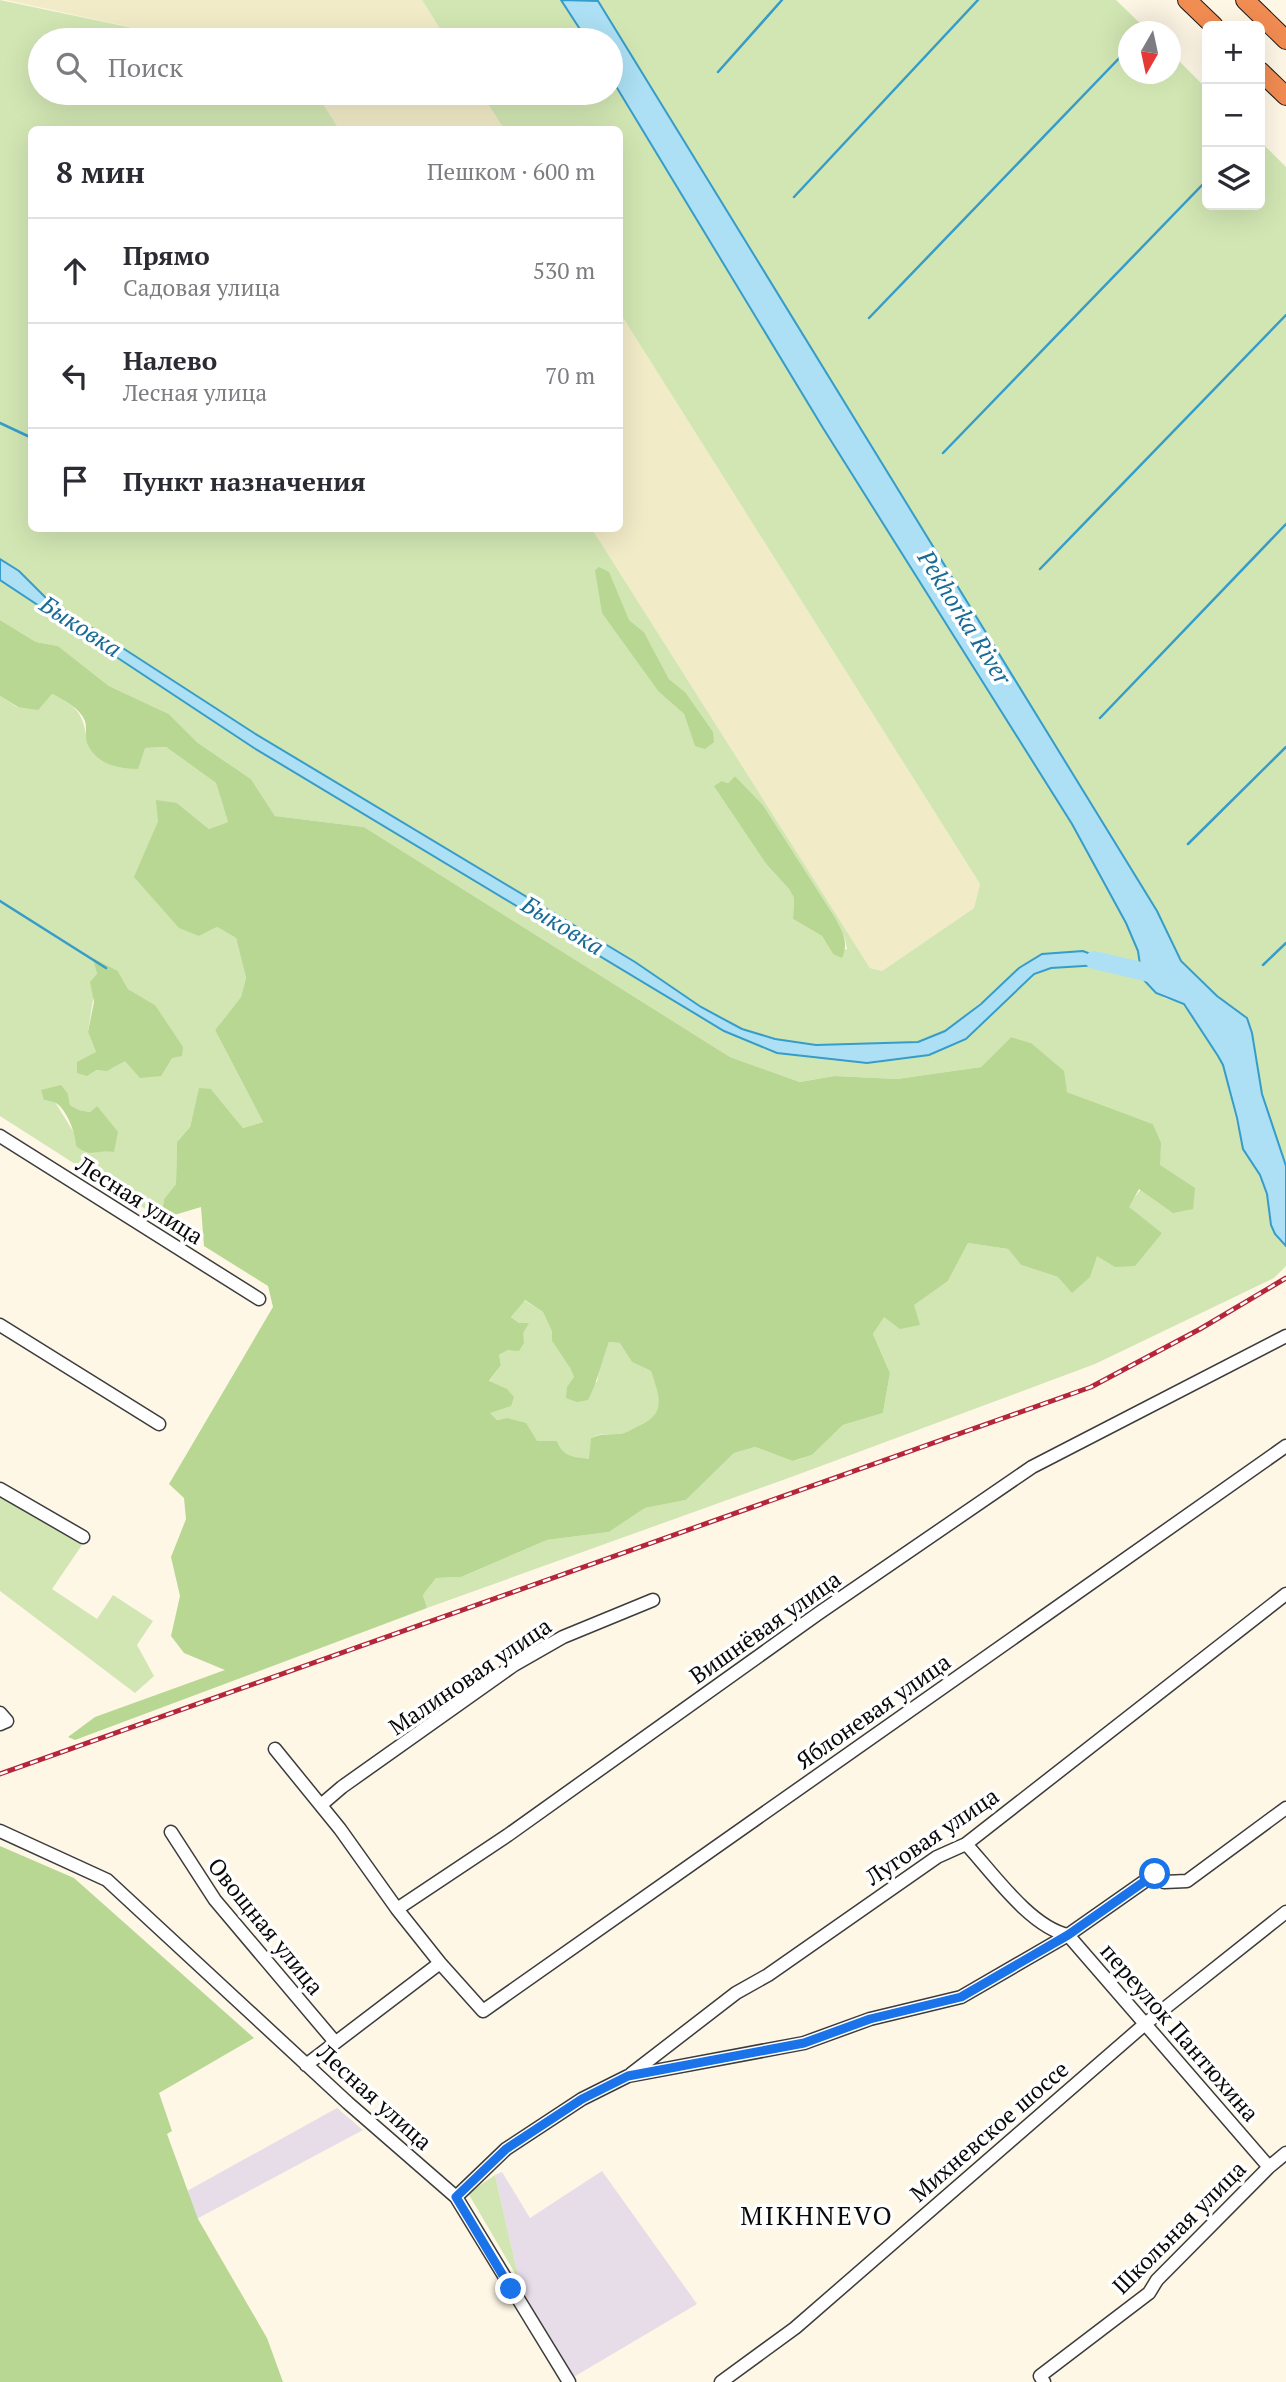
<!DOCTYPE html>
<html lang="ru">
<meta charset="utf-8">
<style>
body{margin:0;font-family:"PT Serif",serif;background:#f7f7f7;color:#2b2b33}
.controls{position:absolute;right:21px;top:21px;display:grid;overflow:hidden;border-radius:10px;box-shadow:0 7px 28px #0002}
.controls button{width:63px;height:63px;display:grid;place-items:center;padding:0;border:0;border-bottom:2px solid #e1e1e2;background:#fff;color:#2b2b33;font:35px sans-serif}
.compass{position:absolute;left:1118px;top:21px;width:63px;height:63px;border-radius:50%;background:#fff;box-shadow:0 7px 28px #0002;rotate:189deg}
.stop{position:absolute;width:21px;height:21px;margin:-16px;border:5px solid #1a73e8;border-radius:50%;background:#fff}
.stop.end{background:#1a73e8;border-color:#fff;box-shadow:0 2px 7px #0008}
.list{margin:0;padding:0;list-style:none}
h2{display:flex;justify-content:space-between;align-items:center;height:91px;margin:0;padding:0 28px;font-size:30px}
h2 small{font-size:23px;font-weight:400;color:#7c7c81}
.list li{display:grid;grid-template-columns:46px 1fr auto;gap:21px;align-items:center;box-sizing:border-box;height:105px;padding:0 28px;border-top:2px solid #e1e1e2}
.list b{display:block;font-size:26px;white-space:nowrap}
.list p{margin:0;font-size:23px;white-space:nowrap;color:#7c7c81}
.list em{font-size:23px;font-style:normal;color:#7c7c81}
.icon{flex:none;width:38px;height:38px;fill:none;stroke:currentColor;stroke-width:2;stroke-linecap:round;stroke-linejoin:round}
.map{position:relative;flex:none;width:1286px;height:2382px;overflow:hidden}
.search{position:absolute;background:#fff;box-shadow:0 7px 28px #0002;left:28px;top:28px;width:595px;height:77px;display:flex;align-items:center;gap:18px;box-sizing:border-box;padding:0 24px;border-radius:38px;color:#7c7c81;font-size:26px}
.panel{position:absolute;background:#fff;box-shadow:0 7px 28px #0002;left:28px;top:126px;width:595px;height:406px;border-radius:10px}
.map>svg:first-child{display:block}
.industrial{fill:#e6dde9}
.farmland{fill:#f2ebc8}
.green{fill:#d2e6b3;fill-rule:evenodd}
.forest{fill:#b7d792;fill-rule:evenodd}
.water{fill:#ade0f4;stroke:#369cc9;stroke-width:2}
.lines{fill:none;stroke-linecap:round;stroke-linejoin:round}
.stream{stroke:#369cc9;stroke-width:2.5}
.river{stroke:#ade0f4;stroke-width:18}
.minor-casing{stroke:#3c3c3c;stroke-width:15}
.highway-casing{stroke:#1a1a1a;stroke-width:20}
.minor{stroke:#fff;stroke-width:12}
.highway{stroke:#f18c52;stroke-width:18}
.rail-casing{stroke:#b4273b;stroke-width:5}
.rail{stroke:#fff;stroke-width:2.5;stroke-dasharray:8;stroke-linecap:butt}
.route{stroke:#1a73e8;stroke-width:9}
.labels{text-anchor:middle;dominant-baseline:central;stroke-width:7;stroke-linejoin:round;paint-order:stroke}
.street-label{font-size:23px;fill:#090909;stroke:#fff}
.water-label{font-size:24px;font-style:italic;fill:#186b96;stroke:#fff}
.quarter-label{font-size:26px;letter-spacing:2px;fill:#090909;stroke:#fff}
</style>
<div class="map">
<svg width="1286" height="2382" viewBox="0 0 1286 2382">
<rect width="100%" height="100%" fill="#fef7e6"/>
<path class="industrial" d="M337,2108l26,22 -172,92 -13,-26z
M602,2171l95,133 -125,74 -46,-81 -7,-17 -24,-105 7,-3 28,46z"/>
<path class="farmland" d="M6,0h416l25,40h-257z
M316,93h165l23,36h-165z
M620,313l360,571 -6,24 -92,63 -12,-3 -278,-439 28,-1z"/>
<path class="green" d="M0,0l190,40h-150v53h276l23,36 -307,1v398l560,1 278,439 12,3 92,-63 6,-24 -360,-571v-183l-116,-1 -23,-36h130v-15l212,350 249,396 54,99 12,28 4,27 22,20 20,6 39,61 20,84 17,26 7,19 4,31 4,9 11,12v20l-12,12 -179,86 -301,112 -367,132 -4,-13 13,-17 25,-1 86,-37 62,-8 36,-24 41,-8 48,-47 21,-6 39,14 18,-6 31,-30 40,-12 7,-40 -17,-39 11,-18 29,-11 35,-24 20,-38 40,6 13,16 37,12 39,-21 65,-23 -34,-26c22,-34 44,-40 25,-83l-86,-32 -36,-49 -20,-6 -30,30 -84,12 -63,-3 -34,6 -70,-25 -366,-230 -89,-11 -24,-37 -53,-36 -29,-29 -60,-28 -51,-40 -22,-4 -36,-22v-40l254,168 470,283 53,22 189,-14 67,-65 18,-6 63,-4 -72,-10 -97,77 -27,11 -102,3 -41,-6 -33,-10 -41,-22 -66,-45 -381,-229 -207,-134 -28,-28 -19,-12zM609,572l20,48 15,12 25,47 16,13 10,53 -11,-31 -25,-22zM735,776l28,29 73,114 9,20 2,10 -14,5 -11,-18 -29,-17 1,-21 -5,-9 -22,-24 -45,-84 6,2z
M422,0h139l26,40h-140z
M597,0h519l32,31 -20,1v42h42l1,-21 36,36v116h53v-64l26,26v999l-24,-72 -10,-61 -5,-15 -30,-22 -36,-35 -24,-50z
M52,694c25,12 32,20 35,48l58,6 21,-1 50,36 12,39 -19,7 -32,-26 -19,18 -23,56 64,59 18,-9 19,11 10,40 -5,19 -26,33 48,92 -20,6 -32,-39h-12l-9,38 -13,15 -1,42 -12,15 -3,20 -161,-103v-420l17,11zM94,959l24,12 10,18 27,16c-13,25 -25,69 -59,65v-18l-8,-20 9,-58zM68,1094l2,11 9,5 11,2 7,-6 7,44c-12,5 -18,5 -28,-4v-10l-21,-34z
M524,1300l19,12 10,19 -1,10 18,27 4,9 23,5 4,-21 8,-19 12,1 11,19 19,9c8,26 18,42 -13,55 -6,3 -13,8 -20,8 -13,1 -15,-2 -27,4l-1,22c-16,-3 -27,-3 -33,-19h-20l-30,-23 -10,2 -8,-7v-31l12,-17 -2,-10 9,-5 11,-27 -8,-6z
M0,1497l82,48 -30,44 45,30 16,-24 40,26 -16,24 17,31 -19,17 -135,-102z
M495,2175l24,105 -51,-87z"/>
<path class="forest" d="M599,567l10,5 20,48 15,12 25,47 16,13 28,40 1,10 -9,7 -10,-3 -11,-32 -25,-22 -57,-79 -7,-43z
M0,620l36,22 22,4 51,40 60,28 29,29 53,36 24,37 89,11 366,230 70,25 34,-6 63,3 84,-12 30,-30 20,6 33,28 3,21 86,32 8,19 -1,22 35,23 -2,21 -20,4 -34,-24 -10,18 33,26 -27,33 -20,1 -18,-11 -7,21 -18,16 -14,-16 -37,-12 -13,-16 -40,-6 -20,38 -34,24 6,20 -20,4 -16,-12 -11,17 17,39 -7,40 -40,12 -31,30 -19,6 -38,-14 -21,6 -48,47 -41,8 -36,24 -62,8 -86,37 -25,1 -13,17 4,13 -352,132 -7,-3 27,-20 130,-47 -41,-17 -13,-17 9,-40 -9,-39 15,-38 -2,-21 -15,-14 104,-177 -5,-21 -64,-40 -3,-39 -40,12 3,-20 12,-15 1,-42 13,-15 9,-39 12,1 32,39 20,-6 -48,-92 26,-33 5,-19 -10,-40 -19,-11 -18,9 -20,-8 -45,-51 24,-56 -2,-21 21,3 32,26 19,-7 -12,-39 -50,-36 -21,1 -7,21c-21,-1 -41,-4 -51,-26 -2,-6 0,-15 -2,-22 -5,-13 -21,-21 -33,-27l-14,16 -20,-3 -18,-11zM525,1300l18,12 9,19v10l18,27 4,9 -7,10 -1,11 11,4 11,-2c10,-19 13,-38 21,-58l11,1 12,19 19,9c8,26 17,42 -13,55 -6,3 -13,8 -20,8 -12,1 -16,-1 -27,4l-2,21c-15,-2 -26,-2 -32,-18h-20l-11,-18 -19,-5 -10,2 -7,-7 21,-7 3,-9 -7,-8 -18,-8 12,-16 -2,-10 9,-5 11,1 5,-8 -1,-10 6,-10h-10l-8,-6z
M735,776l28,29 73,114c7,14 13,24 6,39l-9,-4 -11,-18 -29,-17 1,-21 -5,-9 -22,-24 -53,-79 8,-5 6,2z
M93,958l25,13 10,18 27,16 28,42 -1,9 -10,2 -11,18 -21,2 -15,-17 -18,10 -11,-1 -9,6 -10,-3v-11l19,-10 -8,-20 6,-30 -4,-20 7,-8z
M61,1085l7,9 2,11 9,5 11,2 7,-6 21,26 -4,20c-17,-4 -22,8 -38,-6 0,-12 -9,-36 -20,-43 -2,-1 -10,-3 -12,-3l-3,-10z
M0,1846l74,32 180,160 -95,55 13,38 -5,3 31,85 69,119 16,44h-283z"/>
<path class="water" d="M561,0l37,1 559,910 24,50 36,35 30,22 5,15 10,61 24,72v80l-11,-12 -4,-9 -4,-31 -7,-19 -17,-26 -6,-31 -14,-53 -5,-9 -34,-52 -28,-11 -14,-15 -4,-27 -12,-28 -54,-99 -249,-396 -212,-350v-38h-24z
M0,559l19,12 28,28 207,134 381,229 66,45 41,22 33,10 41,6 102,-3 27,-11 36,-27 38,-36 23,-14 41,-3 33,13 -65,4 -17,6 -68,65 -37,16 -62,8 -90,-10 -53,-22 -470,-283 -254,-168z"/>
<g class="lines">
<path class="stream" d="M1146,32l8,-9
M718,72l64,-72
M1260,126v-1
M794,197l184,-197
M869,318l259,-269
M0,423l32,15
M943,453l264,-273
M1040,569l246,-254
M1100,718l186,-194
M1188,844l98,-97
M0,901l106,67
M1263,965l23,-22"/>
<path class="river" d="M1094,960l68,16"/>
<g class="minor-casing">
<path id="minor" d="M0,1136l259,163
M0,1325l159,99
M1286,1336l-254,131 -213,146 -311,222 -111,74 43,54 43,48 803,-565
M0,1489l83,48
M0,1713l7,8 -7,3
M275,1749l65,80 57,80
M321,1805l21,-18 172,-122 49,-28 90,-37
M0,1831l107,49 241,223 108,94 113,185
M171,1832l44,68 120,142
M966,1844c26,28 64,83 102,91l201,232
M306,2065l134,-102
M631,2074l105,-81 32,-18 169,-118 29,-13 320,-250
M456,2197l50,-48 76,-50 46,-23 176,-33 66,-24 91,-22 107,-62 87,-61 9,8 23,-1 99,-73
M721,2382l74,-54 350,-304 141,-112
M1044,2382l-4,-6 109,-83 8,-13 112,-113 17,-14"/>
</g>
<g class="highway-casing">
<path id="highway" d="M1187,0l27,26
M1245,0l41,40
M1260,71l26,25"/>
</g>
<use href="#minor" class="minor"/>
<use href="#highway" class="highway"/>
<g class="rail-casing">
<path id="rail" d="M0,1774l1091,-387 109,-58 86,-51"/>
</g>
<use href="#rail" class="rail"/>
</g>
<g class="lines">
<path class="route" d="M511,2289l-55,-92 50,-48 76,-50 46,-23 176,-33 66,-24 91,-22 107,-62 87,-61"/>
</g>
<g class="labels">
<g class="street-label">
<text transform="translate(140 1200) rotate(32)">Лесная улица</text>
<text transform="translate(765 1627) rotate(-35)">Вишнёвая улица</text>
<text transform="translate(470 1676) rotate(-34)">Малиновая улица</text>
<text transform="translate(873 1711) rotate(-35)">Яблоневая улица</text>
<text transform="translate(932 1836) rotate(-34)">Луговая улица</text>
<text transform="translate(266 1926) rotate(51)">Овощная улица</text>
<text transform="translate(1180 2032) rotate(49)">переулок Пантюхина</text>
<text transform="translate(375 2097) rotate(42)">Лесная улица</text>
<text transform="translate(989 2131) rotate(-41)">Михневское шоссе</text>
<text transform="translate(1179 2227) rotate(-45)">Школьная улица</text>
</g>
<g class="water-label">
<text transform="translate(965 617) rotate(58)">Pekhorka River</text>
<text transform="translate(81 626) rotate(33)">Быковка</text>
<text transform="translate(563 925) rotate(31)">Быковка</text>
</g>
<g class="quarter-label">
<text x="817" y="2215">MIKHNEVO</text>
</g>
</g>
</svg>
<div class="controls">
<button>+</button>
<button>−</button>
<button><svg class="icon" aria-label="layers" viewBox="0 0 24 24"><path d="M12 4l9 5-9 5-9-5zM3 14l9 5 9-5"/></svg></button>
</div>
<svg class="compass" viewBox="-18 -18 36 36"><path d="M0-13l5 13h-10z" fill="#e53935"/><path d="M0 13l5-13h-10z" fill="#7c7c81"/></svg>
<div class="stop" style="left:1155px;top:1874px"></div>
<div class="stop end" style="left:511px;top:2289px"></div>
<div class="search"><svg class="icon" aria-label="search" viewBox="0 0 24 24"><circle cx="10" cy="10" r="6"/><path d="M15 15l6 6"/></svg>Поиск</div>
<section class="panel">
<h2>8 мин<small>Пешком · 600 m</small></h2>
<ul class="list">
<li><svg class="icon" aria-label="ahead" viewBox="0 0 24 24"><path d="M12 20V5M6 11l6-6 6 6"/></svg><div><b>Прямо</b><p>Садовая улица</p></div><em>530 m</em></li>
<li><svg class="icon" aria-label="left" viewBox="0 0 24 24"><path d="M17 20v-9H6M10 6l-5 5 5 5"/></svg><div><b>Налево</b><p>Лесная улица</p></div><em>70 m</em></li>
<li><svg class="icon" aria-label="arrive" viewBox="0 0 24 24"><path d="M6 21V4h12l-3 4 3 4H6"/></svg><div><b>Пункт назначения</b></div></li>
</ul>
</section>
</div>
